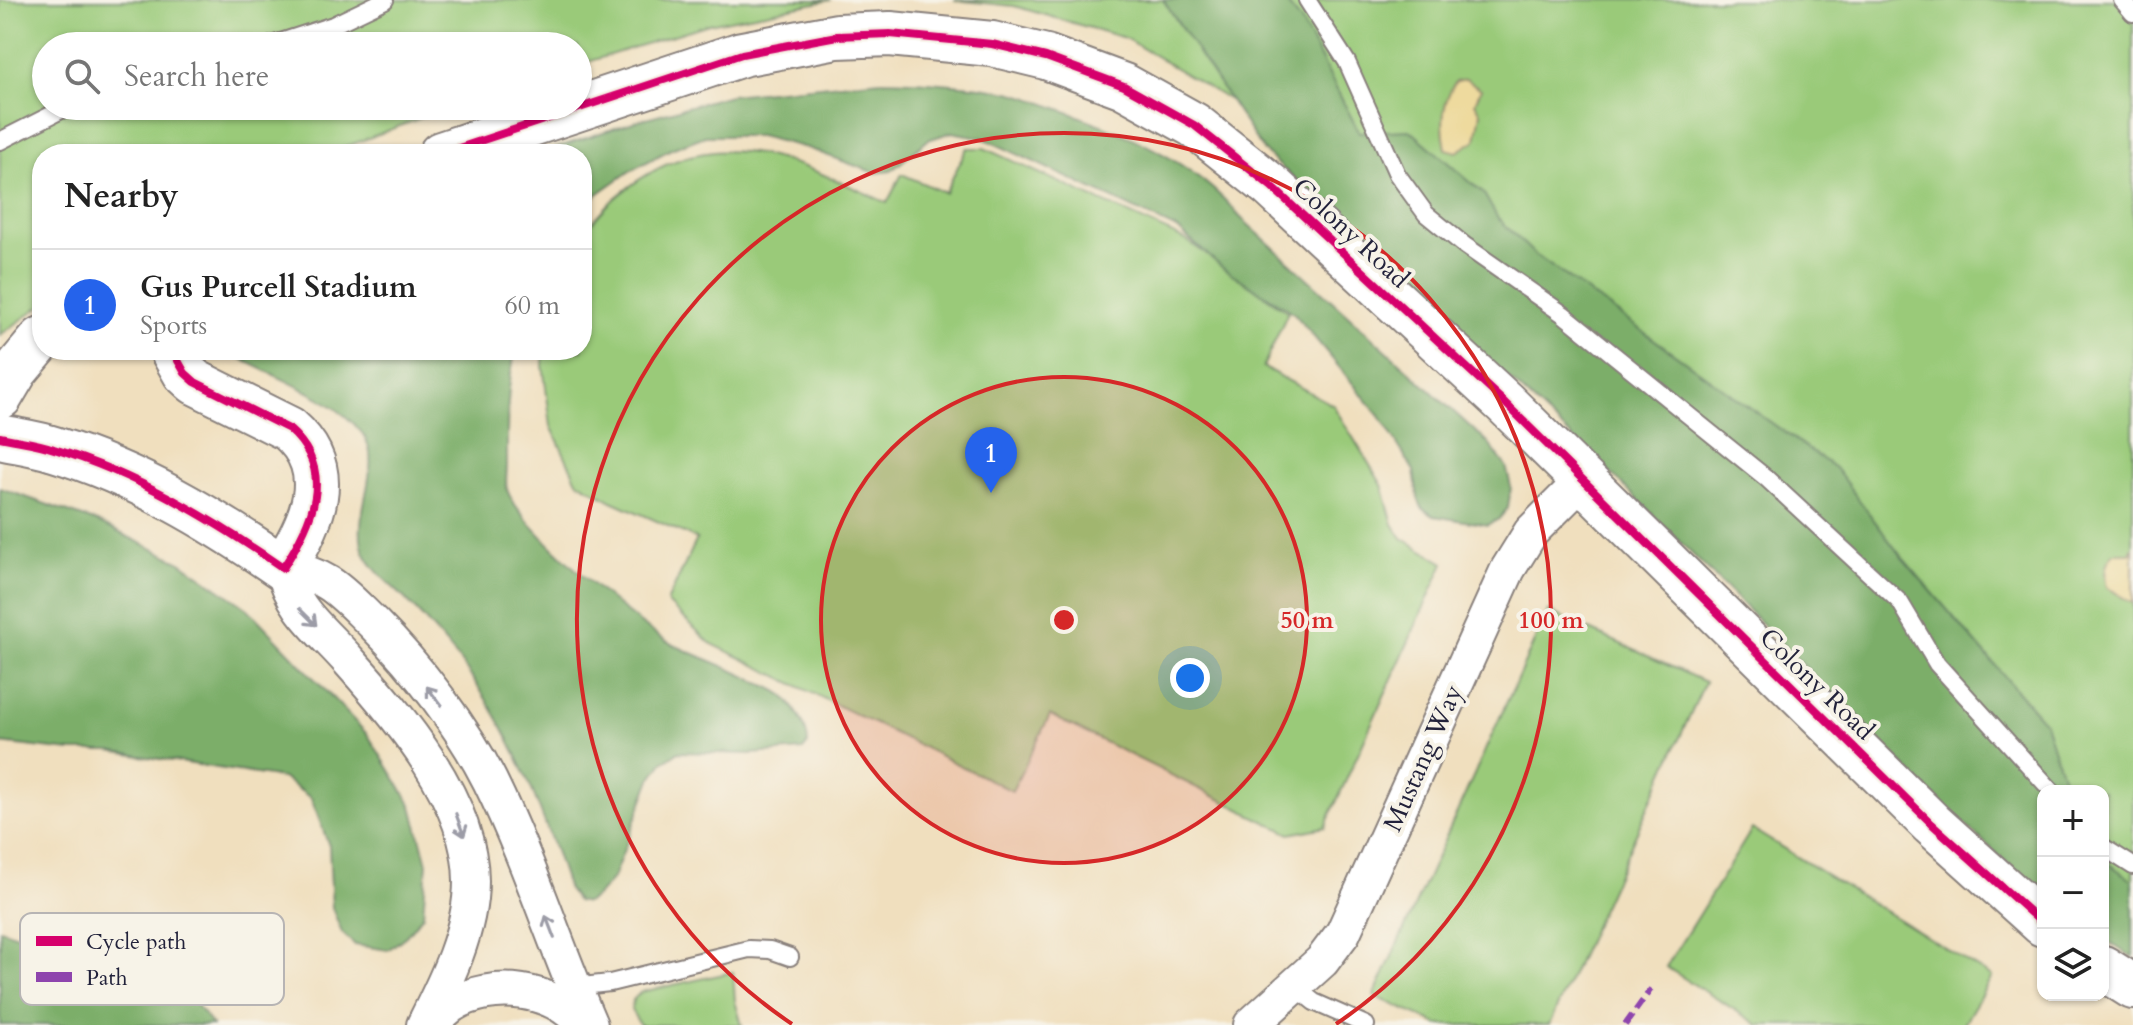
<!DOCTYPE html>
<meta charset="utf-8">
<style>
body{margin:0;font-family:Cardo,serif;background:#f2f2f2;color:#222}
.controls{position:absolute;right:24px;bottom:24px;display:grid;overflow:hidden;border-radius:16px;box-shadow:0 2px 6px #0004}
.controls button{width:72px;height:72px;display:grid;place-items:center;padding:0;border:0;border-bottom:2px solid #e0e0e0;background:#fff;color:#222;font:40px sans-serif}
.you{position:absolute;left:1190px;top:678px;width:28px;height:28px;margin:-20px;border:6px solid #fff;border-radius:50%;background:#1a73e8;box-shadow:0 0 0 12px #1a73e833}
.badge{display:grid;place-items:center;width:52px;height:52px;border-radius:50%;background:#2563eb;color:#fff;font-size:26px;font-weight:700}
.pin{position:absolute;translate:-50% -66px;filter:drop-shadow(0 2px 4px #0008)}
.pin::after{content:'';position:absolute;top:42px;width:28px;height:24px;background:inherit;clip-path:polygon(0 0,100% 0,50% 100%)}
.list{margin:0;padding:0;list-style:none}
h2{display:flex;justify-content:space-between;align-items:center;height:104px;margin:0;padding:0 32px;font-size:34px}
h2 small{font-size:26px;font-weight:400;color:#767676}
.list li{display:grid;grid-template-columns:52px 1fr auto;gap:24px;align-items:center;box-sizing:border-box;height:112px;padding:0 32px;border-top:2px solid #e0e0e0}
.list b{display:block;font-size:30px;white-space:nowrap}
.list p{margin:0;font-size:26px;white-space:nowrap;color:#767676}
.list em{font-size:26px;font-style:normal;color:#767676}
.icon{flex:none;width:44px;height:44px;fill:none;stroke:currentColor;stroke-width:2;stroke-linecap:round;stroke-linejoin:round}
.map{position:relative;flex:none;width:2133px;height:1025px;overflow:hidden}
.search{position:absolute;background:#fff;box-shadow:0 2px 6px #0004;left:32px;top:32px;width:560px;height:88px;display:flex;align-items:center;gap:20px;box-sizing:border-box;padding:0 28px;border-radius:44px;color:#767676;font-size:30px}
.panel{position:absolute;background:#fff;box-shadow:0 2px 6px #0004;left:32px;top:144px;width:560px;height:216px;border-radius:32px}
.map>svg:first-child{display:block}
.green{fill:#9aca79;stroke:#5e765a;stroke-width:2}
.forest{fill:#7bae69;stroke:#4e6852;stroke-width:2}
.sand{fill:#eeda9e;stroke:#887e6c;stroke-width:2}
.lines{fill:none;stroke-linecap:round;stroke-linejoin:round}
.lane-casing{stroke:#89807c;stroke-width:20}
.street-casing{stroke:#89807c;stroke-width:38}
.secondary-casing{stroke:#89807c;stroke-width:48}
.lane{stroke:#fff;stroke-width:16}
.street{stroke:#fff;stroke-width:34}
.secondary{stroke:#fff;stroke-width:44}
.quiet{stroke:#8e44ad;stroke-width:6;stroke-dasharray:12 6;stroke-linecap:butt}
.cycleway-casing{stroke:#f7f3e8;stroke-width:13}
.cycleway{stroke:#d6006c;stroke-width:8}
.oneway{stroke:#9c9ca7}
.ring{fill:none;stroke:#d62828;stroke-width:4}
.labels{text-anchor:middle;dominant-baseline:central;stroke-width:8;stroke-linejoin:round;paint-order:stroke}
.street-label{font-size:26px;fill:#22223b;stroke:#f7f3e8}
.key{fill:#f7f3e8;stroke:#b7b4b4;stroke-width:2}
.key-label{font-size:22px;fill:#22223b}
.centre{fill:#d62828;stroke:#f7f3e8;stroke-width:4}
.ring-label{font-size:24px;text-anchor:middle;font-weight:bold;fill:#d62828;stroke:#f7f3e8;stroke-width:8;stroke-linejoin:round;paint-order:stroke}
</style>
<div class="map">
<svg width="2133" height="1025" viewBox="0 0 2133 1025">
<rect width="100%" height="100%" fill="#f7f3e8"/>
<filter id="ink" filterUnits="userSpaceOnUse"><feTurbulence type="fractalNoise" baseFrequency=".0125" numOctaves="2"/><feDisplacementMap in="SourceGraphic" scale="16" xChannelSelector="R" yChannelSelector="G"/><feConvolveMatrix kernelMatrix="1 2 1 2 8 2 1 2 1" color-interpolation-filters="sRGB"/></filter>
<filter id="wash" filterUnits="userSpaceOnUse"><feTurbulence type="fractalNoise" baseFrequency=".006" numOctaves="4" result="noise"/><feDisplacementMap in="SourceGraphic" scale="32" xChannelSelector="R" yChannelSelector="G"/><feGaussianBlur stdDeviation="1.8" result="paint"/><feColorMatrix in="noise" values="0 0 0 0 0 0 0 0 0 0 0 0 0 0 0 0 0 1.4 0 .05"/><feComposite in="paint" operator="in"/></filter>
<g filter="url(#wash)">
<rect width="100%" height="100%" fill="#f0dfbe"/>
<path class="green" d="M0,0h831l-122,24 -131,41v-19h-532v60h406l-125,48h-285v151l-42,30z
M954,0h1179v938l-30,-20v-127h-60l-784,-673 -134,-80 -111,-32z
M967,148h17l202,92 102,72 -25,55 70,38 49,80 11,39 9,14 42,25 -119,264 -35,7 -240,-119 -38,76 -302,-148 -43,-41 30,-63 -85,-38 -35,-20 -26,-55 -8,-61 1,-15h38v-116c11,-12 21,-25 33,-36 96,-82 173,-40 272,5l15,-29 43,19z
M1548,611l157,71 -156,343h-110l-65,-29z
M1752,829l240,148 -29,48h-204l-93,-58z
M733,972l2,29 7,24h-102l-9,-15 2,-10 8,-8z"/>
<path class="forest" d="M1163,0h121l17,21 58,111 51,-2 74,64 13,23 37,37 301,214 66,88 144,167 22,68h-24v105l-106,-97 -316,-316 -358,-333z
M881,80c42,1 82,3 123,11 18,3 36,11 53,17 67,25 136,51 183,109l248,226 18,23 5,21 -3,21 -9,11 -11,6 -54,-9 -12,-8 -4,-10 -4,-27 -34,-55 -86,-103 -70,-44 -45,-39 -196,-92 -31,-6 -24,8 -37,31 -16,2 -68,-25 -48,-12h-54l-34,13 -41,22 -34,24 -14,19v-60h-44l101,-34 91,-25z
M230,350h286c-10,36 -9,77 -9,115 0,7 -2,17 0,24 10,36 132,139 167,156 28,13 56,23 83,37 9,4 20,8 27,14 12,13 23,30 24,48l-5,6 -52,4 -73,-2 -15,10 -12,17 -38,99 -16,18 -11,7 -9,-2 -9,-11c-26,-82 -58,-165 -112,-234 -15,-19 -32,-37 -48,-54 -15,-16 -35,-30 -44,-50 -14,-36 22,-88 -2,-119 -23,-29 -63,-46 -96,-62 -12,-6 -26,-11 -36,-21z
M0,488l97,34 84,40 67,47 120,126 44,71 15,57 -4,52 -17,21 -18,14 -33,-5 -13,-12 -10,-25 -3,-62 -18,-48 -29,-20 -173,-27h-38l-71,-8z
M2103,859l30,22v76l-30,-18z
M0,929l48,16 83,18 31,15 34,26 16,21h-212z"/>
<path class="sand" d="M1466,79l15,10 -6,14 6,10 -5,27 -19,12 -11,-3c-5,-23 -4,-48 10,-68z
M2133,547v56c-11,-4 -15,-11 -26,-15 -3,-13 -3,-25 7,-35h16z"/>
</g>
<g filter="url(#ink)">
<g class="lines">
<g class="lane-casing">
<path id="lane" d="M1307,0l40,62 50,112 29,40 38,31 99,69 202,163 135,125 37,62 115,127
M2122,0l11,13
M268,46l65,-21 52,-25
M0,141l69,-35
M2103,847l30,19
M1294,986l20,16 52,23
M573,987l37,-4 139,-34 21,1 20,7"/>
</g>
<g class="street-casing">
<path id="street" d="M424,1025c22,-44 47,-94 47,-144 0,-81 -71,-163 -122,-220 -28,-32 -56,-50 -66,-93 46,6 59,25 91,56 43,43 89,103 116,157 39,79 65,164 100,244
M428,1025c8,-6 16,-14 24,-20 40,-25 102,-17 131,20
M1251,1025l71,-64 21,-28 165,-364 23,-37 51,-51"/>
</g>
<g class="secondary-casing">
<path id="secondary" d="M441,154l301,-100 95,-18 53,-2 102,10 54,13 78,29 70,39 77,61 234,217 427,421 111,100
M0,397l16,-27 26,-31
M0,437c18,4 37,6 54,12 83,25 158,70 229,119 29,-45 54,-97 6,-139l-94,-47 -10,-9 -13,-23
M2103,968l30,19"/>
</g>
<use href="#lane" class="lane"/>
<use href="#street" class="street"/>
<use href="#secondary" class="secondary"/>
<path class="quiet" d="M1625,1025l26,-36"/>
<g class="cycleway-casing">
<path id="cycleway" d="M441,154l301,-100 95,-18 53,-2 102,10 54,13 78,29 70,39 77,61 234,217 427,421 111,100
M0,437c18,4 37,6 54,12 83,25 158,70 229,119 29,-45 54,-97 6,-139l-94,-47 -10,-9 -13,-23"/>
</g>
<use href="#cycleway" class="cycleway"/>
</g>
<defs><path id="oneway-shaft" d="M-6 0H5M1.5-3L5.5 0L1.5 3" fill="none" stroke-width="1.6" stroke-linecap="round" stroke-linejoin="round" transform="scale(2)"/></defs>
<g class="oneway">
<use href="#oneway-shaft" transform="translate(308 617) rotate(45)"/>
<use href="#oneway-shaft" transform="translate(434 696) rotate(-127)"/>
<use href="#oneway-shaft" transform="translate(460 825) rotate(70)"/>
<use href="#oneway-shaft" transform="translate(550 927) rotate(-111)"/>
</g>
</g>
<circle cx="1064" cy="620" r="243" fill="#d62828" fill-opacity=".12"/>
<g class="ring">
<circle cx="1064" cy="620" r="243"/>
<path d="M792 1024A487 487 0 1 1 1336 1024"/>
</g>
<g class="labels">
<g class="street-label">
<text transform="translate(1351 233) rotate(43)">Colony Road</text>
<text transform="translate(1817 684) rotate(44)">Colony Road</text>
<text transform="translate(1423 758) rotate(-66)">Mustang Way</text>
</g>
</g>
<rect x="20" y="913" width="264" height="92" rx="12" class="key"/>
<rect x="36" y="936" width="36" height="10" fill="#d6006c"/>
<rect x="36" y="972" width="36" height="10" fill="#8e44ad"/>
<g class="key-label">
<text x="86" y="949">Cycle path</text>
<text x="86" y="985">Path</text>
</g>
<circle cx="1064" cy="620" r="12" class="centre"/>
<g class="ring-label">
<text x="1307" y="628">50 m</text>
<text x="1551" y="628">100 m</text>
</g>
</svg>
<div class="controls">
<button>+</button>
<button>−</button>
<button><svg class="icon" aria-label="layers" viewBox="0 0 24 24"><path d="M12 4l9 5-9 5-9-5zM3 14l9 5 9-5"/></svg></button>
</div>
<div class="you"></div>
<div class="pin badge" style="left:991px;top:493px">1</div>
<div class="search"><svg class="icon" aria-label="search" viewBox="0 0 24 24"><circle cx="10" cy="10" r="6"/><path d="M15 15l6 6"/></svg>Search here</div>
<section class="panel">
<h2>Nearby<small></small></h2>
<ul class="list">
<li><span class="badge">1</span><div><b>Gus Purcell Stadium</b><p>Sports</p></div><em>60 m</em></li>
</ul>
</section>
</div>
